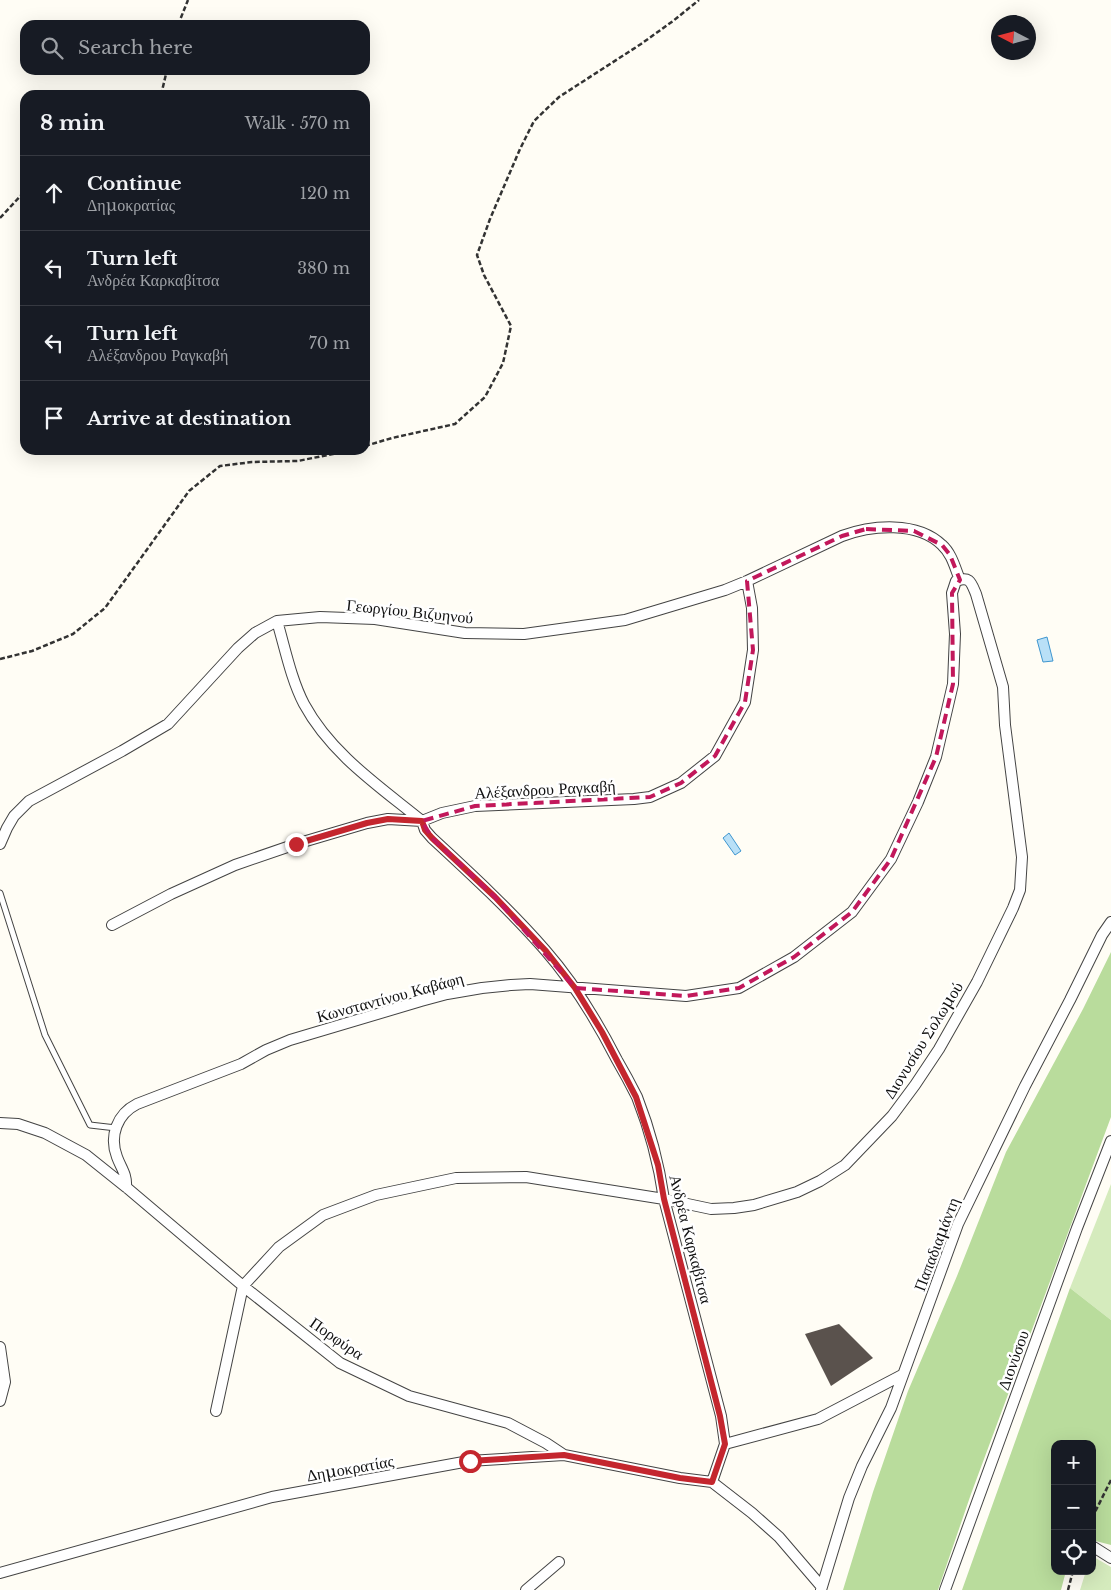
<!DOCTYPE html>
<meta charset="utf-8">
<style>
body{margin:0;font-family:"Libre Baskerville",serif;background:#242831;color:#f1f3f6}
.controls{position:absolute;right:15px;bottom:15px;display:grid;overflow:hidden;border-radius:10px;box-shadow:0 5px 20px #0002}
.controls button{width:45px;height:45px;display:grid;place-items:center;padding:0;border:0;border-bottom:1px solid #363941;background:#171b24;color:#f1f3f6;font:25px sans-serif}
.compass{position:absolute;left:991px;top:15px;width:45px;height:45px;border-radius:50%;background:#171b24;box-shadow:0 5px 20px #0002;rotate:276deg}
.stop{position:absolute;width:15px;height:15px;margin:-11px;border:4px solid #c4262e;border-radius:50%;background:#fff}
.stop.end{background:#c4262e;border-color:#fff;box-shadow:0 1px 5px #0008}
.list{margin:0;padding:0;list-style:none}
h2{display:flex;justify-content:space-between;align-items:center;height:65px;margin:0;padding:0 20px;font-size:21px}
h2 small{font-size:16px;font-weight:400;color:#9ea1a6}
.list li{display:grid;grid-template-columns:32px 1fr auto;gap:15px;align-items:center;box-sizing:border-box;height:75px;padding:0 20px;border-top:1px solid #363941}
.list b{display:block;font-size:19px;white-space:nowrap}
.list p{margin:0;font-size:16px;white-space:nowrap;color:#9ea1a6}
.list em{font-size:16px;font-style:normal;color:#9ea1a6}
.icon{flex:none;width:28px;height:28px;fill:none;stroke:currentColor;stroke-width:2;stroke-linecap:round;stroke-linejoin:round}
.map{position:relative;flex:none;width:1111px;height:1590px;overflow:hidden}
.search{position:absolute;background:#171b24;box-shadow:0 5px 20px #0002;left:20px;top:20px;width:350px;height:55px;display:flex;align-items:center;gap:12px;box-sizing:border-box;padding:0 18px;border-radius:15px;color:#9ea1a6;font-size:19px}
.panel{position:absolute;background:#171b24;box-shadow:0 5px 20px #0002;left:20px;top:90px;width:350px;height:365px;border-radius:15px}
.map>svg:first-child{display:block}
.green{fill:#d5ebbd}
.forest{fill:#b9dc9c}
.water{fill:#b9e0f7;stroke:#3f96cf}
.building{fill:#5a524d}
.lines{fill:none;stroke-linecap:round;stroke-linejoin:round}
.lane-casing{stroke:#444;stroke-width:7}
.street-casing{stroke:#444;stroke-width:12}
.path{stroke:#333;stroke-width:2.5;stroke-dasharray:5 2.5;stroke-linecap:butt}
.lane{stroke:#fff;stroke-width:5}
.street{stroke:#fff;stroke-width:10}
.route{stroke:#c4262e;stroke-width:6}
.marked{fill:none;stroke:#c2185b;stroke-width:4;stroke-dasharray:10 6;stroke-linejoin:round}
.labels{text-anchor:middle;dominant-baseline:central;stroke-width:5;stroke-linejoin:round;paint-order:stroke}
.street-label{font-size:16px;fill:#111;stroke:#fff}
</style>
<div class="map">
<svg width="1111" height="1590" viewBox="0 0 1111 1590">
<rect width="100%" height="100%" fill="#fffdf5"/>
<path class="green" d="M1111,1184v136l-41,-32z
M1092,1556l19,11v23h-31l6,-19h6z"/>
<path class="forest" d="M1111,952v165l-140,377 -33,96h-95l30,-98 35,-101 49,-115 49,-124 77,-143z
M1070,1288l41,32v225l-19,-5v-96h-37v127h11l-5,19h-99z"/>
<path class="water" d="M1047,637l6,24 -10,1 -6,-22z
M729,833l12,18 -6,4 -12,-17z"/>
<path class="building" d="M839,1324l34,34 -42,28 -26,-52z"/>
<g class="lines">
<g class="lane-casing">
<path id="lane" d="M0,893l45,142 45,90 26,3"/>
</g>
<g class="street-casing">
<path id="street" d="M277,621c8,27 14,58 27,83 27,50 75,82 118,117l3,9 7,8c39,36 78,72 113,112 29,33 52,71 72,110 7,12 14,25 20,37 13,33 22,68 27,102l57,217 4,28 -13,38 40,31 27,24 42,49
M0,844l7,-16 7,-12 15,-15 93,-50 46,-27 70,-76 17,-15 22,-12 43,-4 55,2 90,14 59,1 101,-14 100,-30 22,-9 95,-45c30,-11 75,-15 100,9 10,9 13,23 18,35
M112,925l59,-31 64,-29 61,-21 71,-21 21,-4 34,2 20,-8 33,-7 159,-7 16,-2 31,-14 34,-27 30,-54 8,-52 -1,-42 -5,-27
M0,1123l18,1 27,9 41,22 40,32 117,99 97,77 69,33 99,27 38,20 18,12
M126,1187c1,-13 -5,-19 -9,-30 -8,-21 0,-43 20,-53l104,-40 25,-14 24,-10 131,-39 26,-7 35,-6 29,-3 19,-1 156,12 53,-8 55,-31 58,-45 39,-53 27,-57 18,-45 17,-73 2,-50 -3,-41 4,-12c14,-5 15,1 20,13l27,93 2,38 17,132 -2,33 -7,18 -36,74 -38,67 -24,36 -23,31 -47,49 -25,16 -23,11 -43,13 -20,3 -23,1 -47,-10 -138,-22 -70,1 -80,17 -53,20 -44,32 -36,39 -27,125
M0,1347l5,35 -5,19
M725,1444l93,-25 84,-44
M1092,1546l19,12
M0,1573l272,-76 197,-36 95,-6 116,23 32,4
M526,1590l33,-28
M821,1590l28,-92 13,-32 29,-58 67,-184 67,-138 45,-86 32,-65 9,-13
M945,1590l132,-362 34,-87"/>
</g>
<path class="path" d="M178,25l10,-25
M161,95l6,-25
M0,218l25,-27
M365,446l27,-8 63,-14 30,-27 18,-34 8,-37 -27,-51 -7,-20 13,-36 30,-70 14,-28 25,-24 82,-53 32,-23 26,-21
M0,659l32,-8 41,-17 32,-26 84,-117 31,-25 32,-4 46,-1 54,-11
M1092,1518l19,-38
M1068,1590l5,-19"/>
<use href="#lane" class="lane"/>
<use href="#street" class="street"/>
</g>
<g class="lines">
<path class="route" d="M296,844l71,-21 21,-4 34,2 3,9 7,8 63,59 51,54 29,37 27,44 34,65 22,68 6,34 56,217 5,28 -13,38 -32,-4 -116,-23 -94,6"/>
</g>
<path class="marked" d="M866,529l48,2 28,14 8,10 10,25 -8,13 1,91 -17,73 -45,102 -39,53 -58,45 -55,31 -53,8 -111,-8 -80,-91 -63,-59 -10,-17 53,-15 175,-9 31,-14 34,-27 30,-54 8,-52 -6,-69 95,-45z"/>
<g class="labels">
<g class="street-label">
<text transform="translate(410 611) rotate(6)">Γεωργίου Βιζυηνού</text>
<text transform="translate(545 789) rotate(-3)">Αλέξανδρου Ραγκαβή</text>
<text transform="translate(390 997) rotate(-15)">Κωνσταντίνου Καβάφη</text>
<text transform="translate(923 1040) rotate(-58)">Διονυσίου Σολωμού</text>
<text transform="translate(691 1239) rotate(76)">Ανδρέα Καρκαβίτσα</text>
<text transform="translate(936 1244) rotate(-69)">Παπαδιαμάντη</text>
<text transform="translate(337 1338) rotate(35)">Πορφύρα</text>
<text transform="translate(1013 1360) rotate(-70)">Διονύσου</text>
<text transform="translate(350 1468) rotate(-10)">Δημοκρατίας</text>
</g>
</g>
</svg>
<div class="controls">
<button>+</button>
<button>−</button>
<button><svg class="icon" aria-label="locate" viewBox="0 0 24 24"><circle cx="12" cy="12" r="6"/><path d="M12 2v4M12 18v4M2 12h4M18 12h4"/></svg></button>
</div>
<svg class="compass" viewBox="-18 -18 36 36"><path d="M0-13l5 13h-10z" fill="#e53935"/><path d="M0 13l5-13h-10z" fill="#9ea1a6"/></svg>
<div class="stop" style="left:470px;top:1461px"></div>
<div class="stop end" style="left:296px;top:844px"></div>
<div class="search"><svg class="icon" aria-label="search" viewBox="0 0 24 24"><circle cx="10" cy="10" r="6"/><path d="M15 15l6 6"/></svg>Search here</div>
<section class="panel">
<h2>8 min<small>Walk · 570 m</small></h2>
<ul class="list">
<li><svg class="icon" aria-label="ahead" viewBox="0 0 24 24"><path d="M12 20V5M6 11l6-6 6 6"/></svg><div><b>Continue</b><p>Δημοκρατίας</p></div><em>120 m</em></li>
<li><svg class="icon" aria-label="left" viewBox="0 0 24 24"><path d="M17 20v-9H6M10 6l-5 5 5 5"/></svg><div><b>Turn left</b><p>Ανδρέα Καρκαβίτσα</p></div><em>380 m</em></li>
<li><svg class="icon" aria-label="left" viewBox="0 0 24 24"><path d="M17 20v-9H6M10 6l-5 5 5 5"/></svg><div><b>Turn left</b><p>Αλέξανδρου Ραγκαβή</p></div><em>70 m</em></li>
<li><svg class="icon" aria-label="arrive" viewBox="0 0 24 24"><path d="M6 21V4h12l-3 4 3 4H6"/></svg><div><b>Arrive at destination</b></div></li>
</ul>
</section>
</div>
